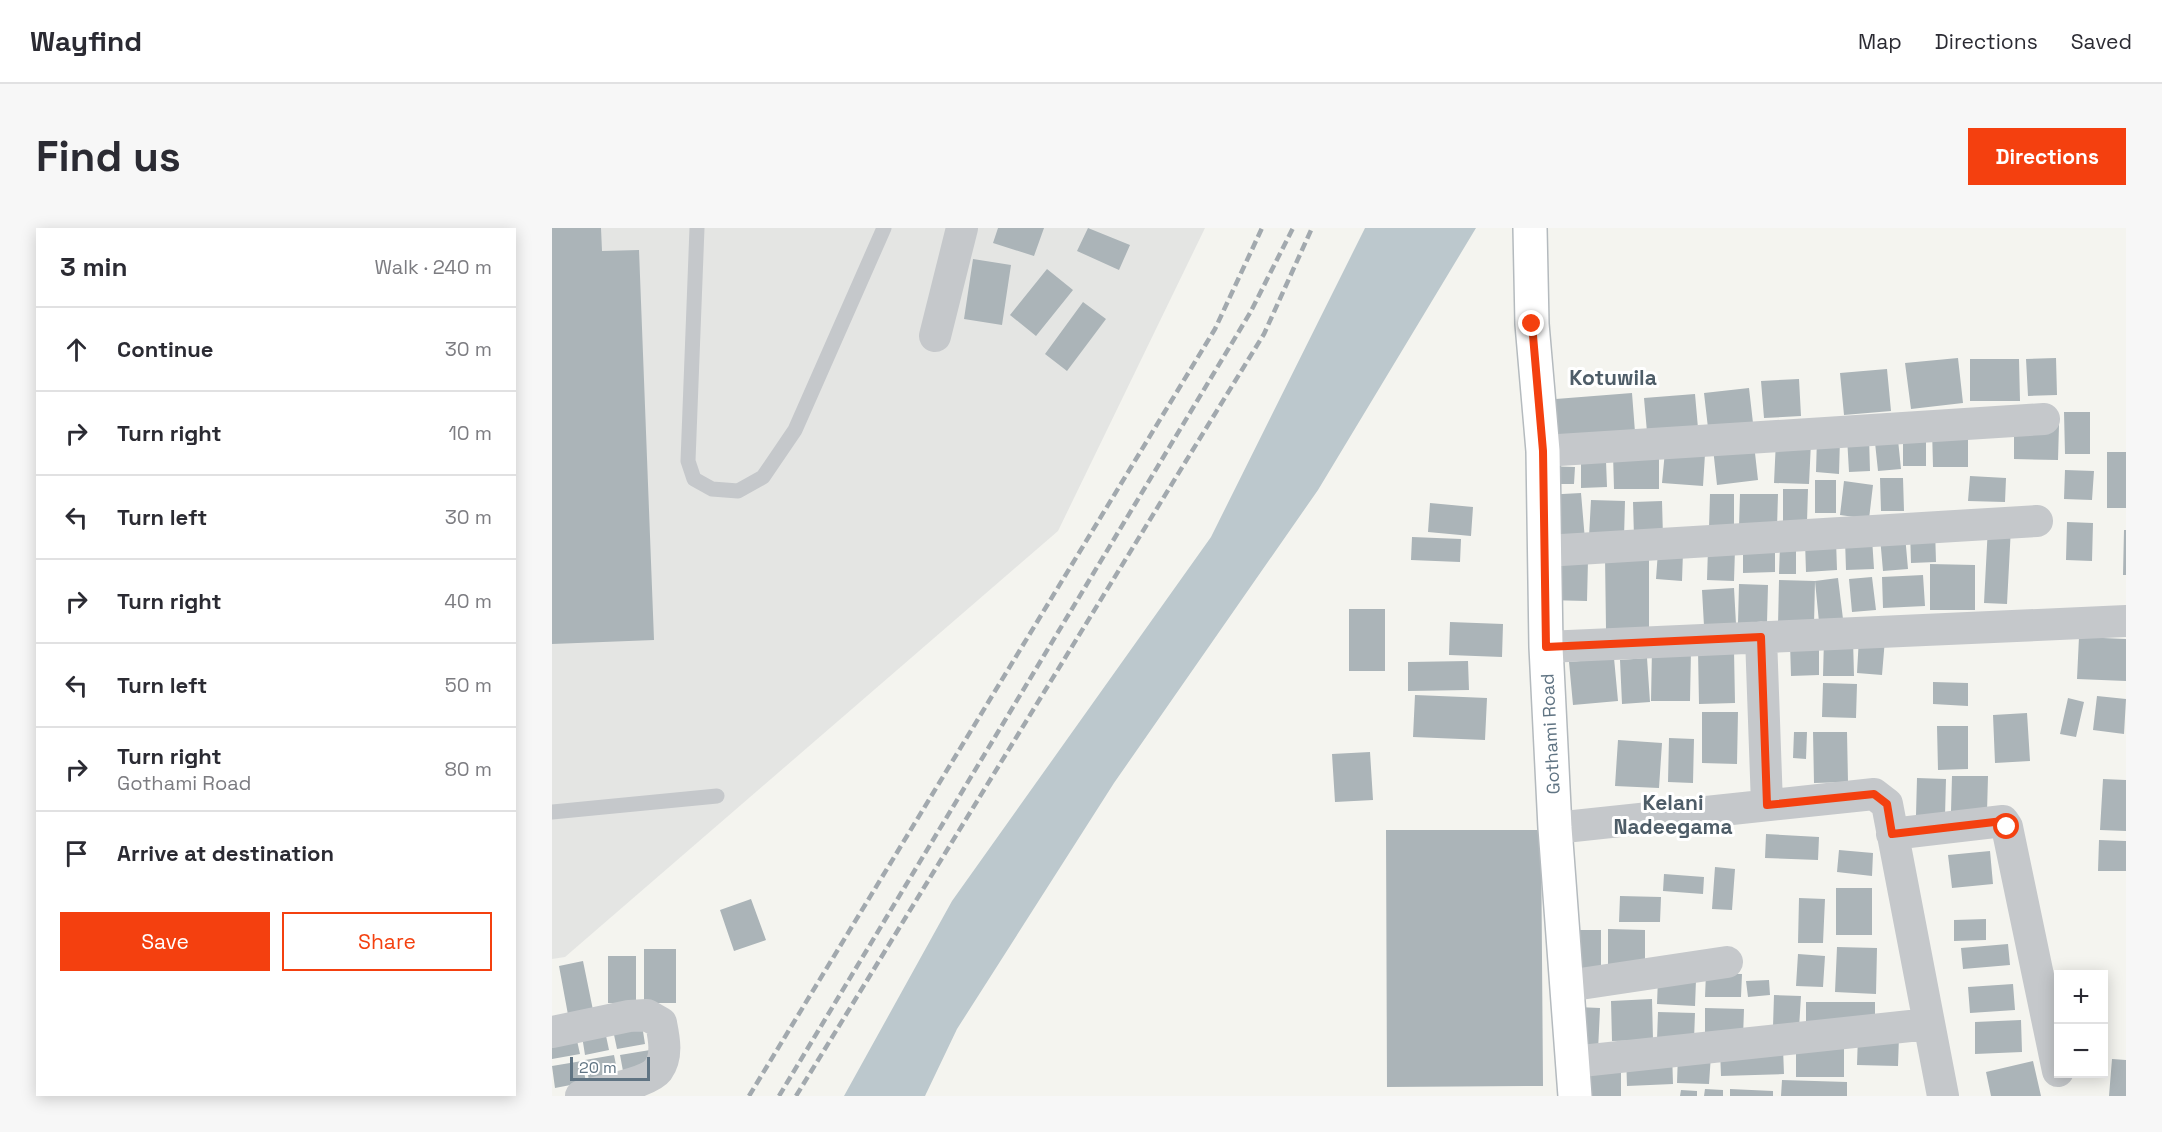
<!DOCTYPE html>
<meta charset="utf-8">
<style>
body{margin:0;font-family:"Space Grotesk",sans-serif;background:#f7f7f7;color:#2b2b33}
.controls{position:absolute;right:18px;bottom:18px;display:grid;overflow:hidden;border-radius:0px;box-shadow:0 3px 15px #0003}
.controls button{width:54px;height:54px;display:grid;place-items:center;padding:0;border:0;border-bottom:2px solid #e1e1e2;background:#fff;color:#2b2b33;font:30px sans-serif}
.scale{position:absolute;left:18px;bottom:15px;width:80px;box-sizing:border-box;padding-left:6px;border:3px solid #607483;border-top:0;font-size:16px;line-height:21px;white-space:nowrap;color:#607483;-webkit-text-stroke:4px #fff;paint-order:stroke}
.stop{position:absolute;width:18px;height:18px;margin:-14px;border:4px solid #f4400f;border-radius:50%;background:#fff}
.stop.end{background:#f4400f;border-color:#fff;box-shadow:0 2px 6px #0008}
.list{margin:0;padding:0;list-style:none}
h2{display:flex;justify-content:space-between;align-items:center;height:78px;margin:0;padding:0 24px;font-size:26px}
h2 small{font-size:20px;font-weight:400;color:#7c7c81}
.list li{display:grid;grid-template-columns:39px 1fr auto;gap:18px;align-items:center;box-sizing:border-box;height:84px;padding:0 24px;border-top:2px solid #e1e1e2}
.list b{display:block;font-size:22px;white-space:nowrap}
.list p{margin:0;font-size:20px;white-space:nowrap;color:#7c7c81}
.list em{font-size:20px;font-style:normal;color:#7c7c81}
.actions{display:flex;gap:12px;padding:18px 24px}
.actions a{flex:1;padding:14px 0;border:2px solid #f4400f;border-radius:0px;text-align:center;font-size:21px;color:#f4400f}
.actions .main{background:#f4400f;color:#fff}
.icon{flex:none;width:33px;height:33px;fill:none;stroke:currentColor;stroke-width:2;stroke-linecap:round;stroke-linejoin:round}
.map{position:relative;flex:none;width:1574px;height:868px;overflow:hidden;border-radius:0px}
header{display:flex;align-items:center;gap:36px;box-sizing:border-box;height:84px;padding:0 30px;background:#fff;border-bottom:2px solid #e1e1e2}
header strong{font-size:28px}
nav{display:flex;gap:33px;margin-inline-start:auto;font-size:21px}
.intro{display:flex;align-items:center;justify-content:space-between;box-sizing:border-box;height:144px;padding:0 36px}
h1{margin:0;font-size:42px}
.button{padding:15px 27px;border-radius:0px;background:#f4400f;color:#fff;font-size:21px;font-weight:700}
main{display:flex;gap:36px;padding:0 36px}
aside{flex:1;background:#fff;border-radius:0px;box-shadow:0 3px 15px #0003}
.map>svg:first-child{display:block}
.built{fill:#e4e5e3}
.water{fill:#bcc8cd}
.building{fill:#abb4b8}
.lines{fill:none;stroke-linecap:round;stroke-linejoin:round}
.secondary-casing{stroke:#b4babe;stroke-width:36}
.lane{stroke:#c5c8cb;stroke-width:15}
.street{stroke:#c5c8cb;stroke-width:32}
.secondary{stroke:#fff;stroke-width:33}
.rail{stroke:#a2a9ae;stroke-width:4.5;stroke-dasharray:9 4.5;stroke-linecap:butt}
.route{stroke:#f4400f;stroke-width:8}
.labels{text-anchor:middle;dominant-baseline:central;stroke-width:6;stroke-linejoin:round;paint-order:stroke}
.street-label{font-size:18px;fill:#607483;stroke:#fff}
.quarter-label{font-size:21px;font-weight:bold;fill:#4e5d68;stroke:#fff}
</style>
<header>
<strong>Wayfind</strong>
<nav><a>Map</a><a>Directions</a><a>Saved</a></nav>
</header>
<div class="intro"><h1>Find us</h1><a class="button">Directions</a></div>
<main>
<aside>
<h2>3 min<small>Walk · 240 m</small></h2>
<ul class="list">
<li><svg class="icon" aria-label="ahead" viewBox="0 0 24 24"><path d="M12 20V5M6 11l6-6 6 6"/></svg><div><b>Continue</b></div><em>30 m</em></li>
<li><svg class="icon" aria-label="right" viewBox="0 0 24 24"><path d="M7 20v-9h11M14 6l5 5-5 5"/></svg><div><b>Turn right</b></div><em>10 m</em></li>
<li><svg class="icon" aria-label="left" viewBox="0 0 24 24"><path d="M17 20v-9H6M10 6l-5 5 5 5"/></svg><div><b>Turn left</b></div><em>30 m</em></li>
<li><svg class="icon" aria-label="right" viewBox="0 0 24 24"><path d="M7 20v-9h11M14 6l5 5-5 5"/></svg><div><b>Turn right</b></div><em>40 m</em></li>
<li><svg class="icon" aria-label="left" viewBox="0 0 24 24"><path d="M17 20v-9H6M10 6l-5 5 5 5"/></svg><div><b>Turn left</b></div><em>50 m</em></li>
<li><svg class="icon" aria-label="right" viewBox="0 0 24 24"><path d="M7 20v-9h11M14 6l5 5-5 5"/></svg><div><b>Turn right</b><p>Gothami Road</p></div><em>80 m</em></li>
<li><svg class="icon" aria-label="arrive" viewBox="0 0 24 24"><path d="M6 21V4h12l-3 4 3 4H6"/></svg><div><b>Arrive at destination</b></div></li>
</ul>
<div class="actions"><a class="main">Save</a><a>Share</a></div>
</aside>
<div class="map">
<svg width="1574" height="868" viewBox="0 0 1574 868">
<rect width="100%" height="100%" fill="#f4f4ef"/>
<path class="built" d="M0,0h653l-147,303 -493,426 -13,2z"/>
<path class="water" d="M813,0h111l-158,262 -204,293 -157,246 -32,67h-81l108,-195 259,-364z"/>
<path class="building" d="M0,0h49l1,23 37,-1 15,390 -102,4z
M446,0h46l-10,28 -41,-13z
M536,0l42,17 -11,25 -42,-19z
M421,31l38,6 -9,60 -38,-6z
M495,41l26,21 -37,46 -26,-21z
M531,74l23,17 -39,52 -22,-17z
M1406,130l5,45 -52,6 -6,-46z
M1504,130l1,37 -29,1 -2,-37z
M1418,131h49l1,42h-50z
M1335,141l4,42 -47,4 -4,-42z
M1247,151l2,37 -37,2 -3,-37z
M1197,160l4,35 -45,5 -4,-35z
M1080,165l3,39 -89,7 -3,-39z
M1143,166l3,34 -51,4 -3,-34z
M1512,184h26v42h-25z
M1462,196l45,1 -1,35 -44,-1z
M1380,201h36v38h-35z
M1345,202l4,39 -23,2 -4,-38z
M1351,202h23v36h-23z
M1317,208l1,35 -21,1 -2,-35z
M1265,209l23,2 -1,35 -23,-2z
M1224,212l35,2 -2,42 -35,-1z
M1202,216l4,36 -41,5 -4,-37z
M1113,223l40,3 -2,32 -41,-3z
M1555,224h19v56h-19z
M1107,225v36h-45l-1,-35z
M1029,233h25l1,26 -26,1z
M992,238l31,1 -1,17h-30z
M1513,242l29,1 -2,29 -28,-1z
M1418,248l36,2 -1,24 -37,-1z
M1328,250h23l1,33h-23z
M1263,252h21v33h-21z
M1292,253l29,4 -4,34 -29,-4z
M1231,261h25l-1,33h-24z
M1029,265l4,47 -38,3 -3,-48z
M1158,266h24v35h-25z
M1188,266h38l-1,34h-38z
M1039,272l34,1 -1,37 -35,-1z
M1110,273l1,36h-29l-1,-35z
M878,275l43,4 -2,29 -43,-4z
M1515,294l26,1 -1,38 -26,-1z
M1436,298l23,1 -4,77 -23,-1z
M1383,301l1,33 -25,1 -1,-33z
M1572,302h2v45h-3z
M1353,307l3,34 -25,2 -3,-34z
M860,309l49,2 -1,23 -49,-2z
M1320,310l2,31 -28,1 -1,-31z
M1284,312l1,30 -31,2 -1,-30z
M1228,316h16v30h-17z
M1191,317h32v27l-32,1z
M1156,320l27,1 -1,32 -27,-1z
M1106,323l25,1 -1,29 -26,-2z
M1053,328h44v73h-43z
M995,331l41,1 -1,41 -41,-1z
M1378,336l45,1v45h-45z
M1371,347l2,31 -42,2 -1,-31z
M1320,349l4,33 -24,2 -3,-33z
M1286,350l5,41 -24,3 -4,-41z
M1227,352l36,1 -1,44h-36z
M1187,356l29,1 -1,38h-29z
M1182,360l2,36 -32,2 -2,-36z
M797,381h36v62h-36z
M898,394l53,2 -1,33 -53,-2z
M1307,409l26,2 -3,36 -25,-2z
M1527,409l47,2v42l-49,-2z
M1272,411h29l1,37h-31z
M1267,414v33l-28,1 -1,-33z
M1100,420l39,1 -1,52h-39z
M1182,422l1,53 -36,1 -1,-53z
M1062,430l4,43 -45,4 -4,-43z
M1095,430l3,44 -28,2 -2,-44z
M916,433l1,29 -61,1v-29z
M1381,454l35,1v23l-35,-2z
M1271,455l34,1 -1,34 -34,-1z
M863,467l72,3 -2,42 -72,-3z
M1545,468l29,3 -2,35 -31,-4z
M1516,470l16,4 -8,35 -16,-3z
M1150,484h36l-1,52 -35,-1z
M1475,485l3,48 -35,2 -2,-48z
M1385,498h31v43l-30,1z
M1242,504h13l-1,27 -13,-1z
M1261,504h34l1,50 -34,1z
M1117,510l25,1 -1,44 -25,-1z
M1066,512l44,3 -3,45 -44,-2z
M818,524l3,48 -38,2 -3,-48z
M1400,548h36l-1,36 -36,-1z
M1365,550l29,1 -1,37 -29,-1z
M1551,551l23,1v51l-26,-1z
M834,602h155l2,256 -156,1z
M1214,606l53,3 -1,23 -53,-2z
M1547,612l27,1v30h-28z
M1287,622l34,3 -1,23 -35,-4z
M1438,623l3,33 -41,4 -4,-33z
M1163,639l20,2 -3,41 -20,-1z
M1112,646l40,3 -1,17 -40,-3z
M1284,660h36v47h-36z
M1068,668l41,1 -1,25h-41z
M1247,670l26,1 -2,44h-25z
M199,671l15,41 -32,11 -14,-41z
M1434,691v21l-32,1v-21z
M1056,701l37,1v35h-37z
M1019,702h30v41h-30z
M1456,716l2,21 -47,4 -2,-21z
M1285,719l40,1 -1,46 -41,-2z
M92,721h32v54h-32z
M1246,726l27,2 -2,31 -27,-1z
M56,728h28v47h-28z
M31,733l11,54 -25,5 -10,-54z
M1154,745l36,1 -1,23h-36z
M1106,750l38,2 -1,26 -38,-2z
M1217,752l1,15 -22,2 -2,-16z
M1461,756l2,26 -45,3 -2,-26z
M1222,767l27,1 -2,32 -26,-1z
M1100,771l1,41 -41,1 -1,-40z
M1254,774h69v26h-69z
M1025,779l23,1 -2,43h-23z
M1153,780l39,1 -1,29 -38,-1z
M1106,784l37,1 -1,27h-37z
M1469,792l1,32 -47,2v-32z
M90,797l3,19 -28,5 -4,-19z
M53,803l4,19 -24,5 -3,-19z
M1306,807l41,1 -1,30 -41,-1z
M24,808l4,18 -28,5v-19z
M1244,812h48v37h-48z
M1231,820l1,26 -63,2 -1,-26z
M98,822l3,15 -30,6 -3,-16z
M1120,824l1,32 -46,2 -1,-31z
M1126,826l33,1 -2,29 -32,-1z
M62,827l4,20 -29,5 -4,-20z
M1560,831l14,1v36h-17z
M30,833l4,21 -31,6 -3,-22z
M1481,833l8,35h-50l-5,-24z
M1036,841l33,1v26h-34z
M1230,852l65,2v14h-66z
M1153,861l18,1v6h-19z
M1178,861l43,2v5h-43z
M1129,862l16,1v5h-17z"/>
<g class="lines">
<g class="secondary-casing">
<path id="secondary" d="M978,0l2,96 11,127 3,196 9,181 20,268"/>
</g>
<path class="lane" d="M145,0l-9,233 6,18 18,10 26,2 25,-14 32,-47 89,-202
M0,584l165,-16"/>
<path class="street" d="M383,108l27,-108
M991,223l501,-32
M993,323l492,-30
M1209,409l6,168
M994,419l580,-26
M1003,600l319,-34 13,10 56,292
M1340,606l111,-13 4,6 51,244
M1015,758l160,-24
M0,804l77,-16 18,-1 14,8c3,15 7,33 -3,47 -10,13 -60,22 -77,26
M1020,834l357,-38"/>
<use href="#secondary" class="secondary"/>
<path class="rail" d="M197,868l466,-767 47,-101
M227,868l471,-783 43,-85
M244,868l468,-762 48,-106"/>
</g>
<g class="lines">
<path class="route" d="M980,96l11,127 3,196 215,-10 6,168 107,-11 13,10 5,30 111,-13 4,6"/>
</g>
<g class="labels">
<g class="street-label">
<text transform="translate(998 506) rotate(-93)">Gothami Road</text>
</g>
<g class="quarter-label">
<text x="1061" y="149">Kotuwila</text>
<text x="1121" y="574">Kelani<tspan x="1121" dy="24">Nadeegama</tspan></text>
</g>
</g>
</svg>
<div class="controls">
<button>+</button>
<button>−</button>
</div>
<div class="scale">20 m</div>
<div class="stop" style="left:1455px;top:599px"></div>
<div class="stop end" style="left:980px;top:96px"></div>
</div>
</main>
